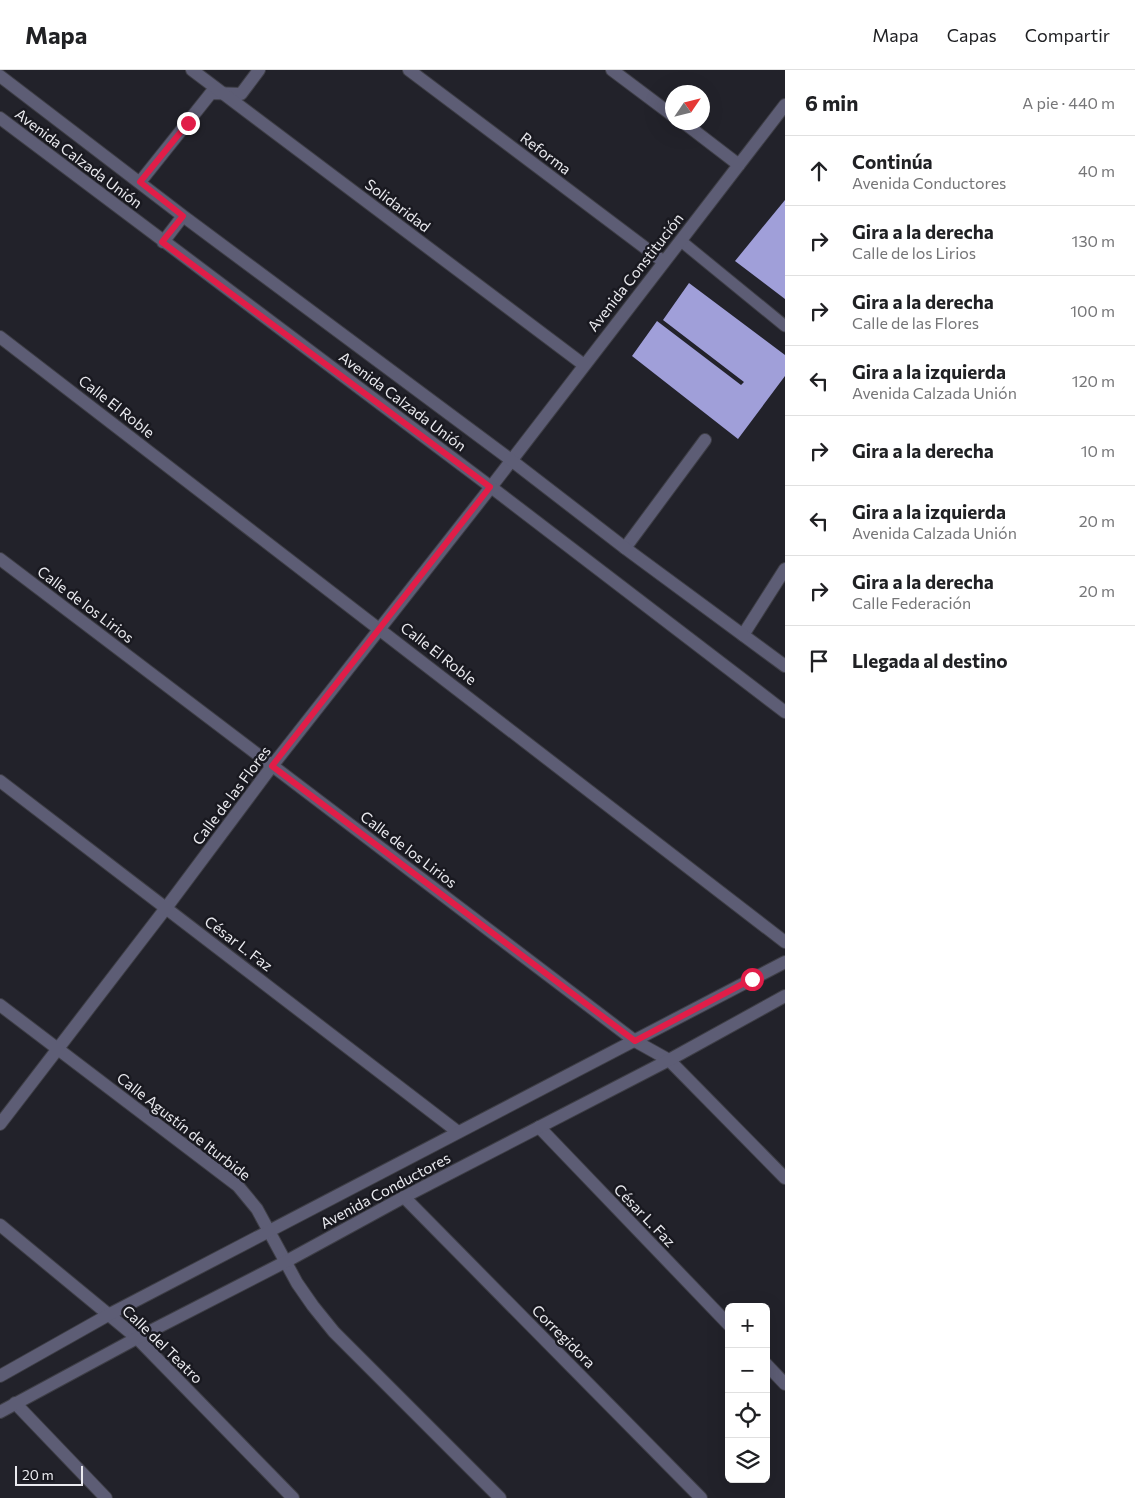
<!DOCTYPE html>
<html lang="es">
<meta charset="utf-8">
<style>
body{margin:0;font-family:Commissioner,sans-serif;background:#f6f6f6;color:#202124}
.controls{position:absolute;right:15px;bottom:15px;display:grid;overflow:hidden;border-radius:8px;box-shadow:0 5px 20px #0002}
.controls button{width:45px;height:45px;display:grid;place-items:center;padding:0;border:0;border-bottom:1px solid #e0e0e0;background:#fff;color:#202124;font:25px sans-serif}
.compass{position:absolute;left:665px;top:15px;width:45px;height:45px;border-radius:50%;background:#fff;box-shadow:0 5px 20px #0002;rotate:55deg}
.scale{position:absolute;left:15px;bottom:12px;width:68px;box-sizing:border-box;padding-left:5px;border:2px solid #eaeaef;border-top:0;font-size:14px;line-height:18px;white-space:nowrap;color:#eaeaef;-webkit-text-stroke:4px #191920;paint-order:stroke}
.stop{position:absolute;width:15px;height:15px;margin:-11px;border:4px solid #e11d48;border-radius:50%;background:#fff}
.stop.end{background:#e11d48;border-color:#fff;box-shadow:0 1px 5px #0008}
.list{margin:0;padding:0;list-style:none}
h2{display:flex;justify-content:space-between;align-items:center;height:65px;margin:0;padding:0 20px;font-size:21px}
h2 small{font-size:16px;font-weight:400;color:#757577}
.list li{display:grid;grid-template-columns:32px 1fr auto;gap:15px;align-items:center;box-sizing:border-box;height:70px;padding:0 20px;border-top:1px solid #e0e0e0}
.list b{display:block;font-size:19px;white-space:nowrap}
.list p{margin:0;font-size:16px;white-space:nowrap;color:#757577}
.list em{font-size:16px;font-style:normal;color:#757577}
.icon{flex:none;width:28px;height:28px;fill:none;stroke:currentColor;stroke-width:2;stroke-linecap:round;stroke-linejoin:round}
.map{position:relative;flex:none;width:785px;height:1428px;overflow:hidden}
header{display:flex;align-items:center;gap:30px;box-sizing:border-box;height:70px;padding:0 25px;background:#fff;border-bottom:1px solid #e0e0e0}
header strong{font-size:24px}
nav{display:flex;gap:28px;margin-inline-start:auto;font-size:18px}
main{display:flex}
aside{flex:1;background:#fff}
.map>svg:first-child{display:block}
.building{fill:#a09fd9}
.lines{fill:none;stroke-linecap:round;stroke-linejoin:round}
.service-casing{stroke:#3e3e46;stroke-width:13}
.pedestrian-casing{stroke:#3e3e46;stroke-width:14}
.minor-casing{stroke:#3e3e46;stroke-width:14}
.tertiary-casing{stroke:#3e3e46;stroke-width:14}
.service{stroke:#5d5d75;stroke-width:11}
.pedestrian{stroke:#5d5d75;stroke-width:12}
.minor{stroke:#5d5d75;stroke-width:12}
.tertiary{stroke:#5d5d75;stroke-width:12}
.route{stroke:#e11d48;stroke-width:6}
.labels{text-anchor:middle;dominant-baseline:central;stroke-width:5;stroke-linejoin:round;paint-order:stroke}
.street-label{font-size:15px;fill:#eaeaef;stroke:#191920}
</style>
<header>
<strong>Mapa</strong>
<nav><a>Mapa</a><a>Capas</a><a>Compartir</a></nav>
</header>
<main>
<div class="map">
<svg width="785" height="1428" viewBox="0 0 785 1428">
<rect width="100%" height="100%" fill="#22222a"/>
<path class="building" d="M785,130v99l-50,-38z
M689,213l96,72v21l-47,63 -106,-83 25,-35 84,64 3,-3 -81,-62z"/>
<g class="lines">
<g class="service-casing">
<path id="service" d="M681,171l104,85"/>
</g>
<g class="pedestrian-casing">
<path id="pedestrian" d="M140,112l71,-89 30,1 18,-24"/>
</g>
<g class="minor-casing">
<path id="minor" d="M192,0l392,295
M409,0l255,192
M612,0l60,45
M683,52l56,43
M0,267l785,605
M625,478l80,-108
M0,489l635,482 34,19 116,118
M743,565l42,-66
M0,711l458,351
M0,935l238,181 19,23 40,74 16,23 21,26 166,166
M0,1054l166,-216 106,-142 219,-279 294,-382
M539,1057l190,198
M404,1127l297,301
M0,1155l137,113 156,160
M766,1294l19,20
M15,1333l91,95"/>
</g>
<g class="tertiary-casing">
<path id="tertiary" d="M0,6l183,140 328,244 114,88 160,118
M0,48l491,369 294,225
M163,172l20,-26
M0,1306l110,-62 675,-352
M0,1342l137,-74 148,-76 119,-65 265,-137 116,-64"/>
</g>
<use href="#service" class="service"/>
<use href="#pedestrian" class="pedestrian"/>
<use href="#minor" class="minor"/>
<use href="#tertiary" class="tertiary"/>
</g>
<g class="lines">
<path class="route" d="M188,53l-48,59 43,34 -21,26 328,245 -218,279 363,275 117,-62"/>
</g>
<g class="labels">
<g class="street-label">
<text transform="translate(546 83) rotate(37)">Reforma</text>
<text transform="translate(79 88) rotate(37)">Avenida Calzada Unión</text>
<text transform="translate(398 135) rotate(37)">Solidaridad</text>
<text transform="translate(635 202) rotate(-52)">Avenida Constitución</text>
<text transform="translate(403 331) rotate(37)">Avenida Calzada Unión</text>
<text transform="translate(117 336) rotate(38)">Calle El Roble</text>
<text transform="translate(86 534) rotate(37)">Calle de los Lirios</text>
<text transform="translate(439 583) rotate(38)">Calle El Roble</text>
<text transform="translate(231 725) rotate(-53)">Calle de las Flores</text>
<text transform="translate(409 779) rotate(37)">Calle de los Lirios</text>
<text transform="translate(239 873) rotate(37)">César L. Faz</text>
<text transform="translate(184 1056) rotate(38)">Calle Agustín de Iturbide</text>
<text transform="translate(385 1120) rotate(-28)">Avenida Conductores</text>
<text transform="translate(645 1145) rotate(46)">César L. Faz</text>
<text transform="translate(564 1266) rotate(45)">Corregidora</text>
<text transform="translate(163 1274) rotate(44)">Calle del Teatro</text>
</g>
</g>
</svg>
<div class="controls">
<button>+</button>
<button>−</button>
<button><svg class="icon" aria-label="locate" viewBox="0 0 24 24"><circle cx="12" cy="12" r="6"/><path d="M12 2v4M12 18v4M2 12h4M18 12h4"/></svg></button>
<button><svg class="icon" aria-label="layers" viewBox="0 0 24 24"><path d="M12 4l9 5-9 5-9-5zM3 14l9 5 9-5"/></svg></button>
</div>
<svg class="compass" viewBox="-18 -18 36 36"><path d="M0-13l5 13h-10z" fill="#e53935"/><path d="M0 13l5-13h-10z" fill="#757577"/></svg>
<div class="scale">20 m</div>
<div class="stop" style="left:752px;top:909px"></div>
<div class="stop end" style="left:188px;top:53px"></div>
</div>
<aside>
<h2>6 min<small>A pie · 440 m</small></h2>
<ul class="list">
<li><svg class="icon" aria-label="ahead" viewBox="0 0 24 24"><path d="M12 20V5M6 11l6-6 6 6"/></svg><div><b>Continúa</b><p>Avenida Conductores</p></div><em>40 m</em></li>
<li><svg class="icon" aria-label="right" viewBox="0 0 24 24"><path d="M7 20v-9h11M14 6l5 5-5 5"/></svg><div><b>Gira a la derecha</b><p>Calle de los Lirios</p></div><em>130 m</em></li>
<li><svg class="icon" aria-label="right" viewBox="0 0 24 24"><path d="M7 20v-9h11M14 6l5 5-5 5"/></svg><div><b>Gira a la derecha</b><p>Calle de las Flores</p></div><em>100 m</em></li>
<li><svg class="icon" aria-label="left" viewBox="0 0 24 24"><path d="M17 20v-9H6M10 6l-5 5 5 5"/></svg><div><b>Gira a la izquierda</b><p>Avenida Calzada Unión</p></div><em>120 m</em></li>
<li><svg class="icon" aria-label="right" viewBox="0 0 24 24"><path d="M7 20v-9h11M14 6l5 5-5 5"/></svg><div><b>Gira a la derecha</b></div><em>10 m</em></li>
<li><svg class="icon" aria-label="left" viewBox="0 0 24 24"><path d="M17 20v-9H6M10 6l-5 5 5 5"/></svg><div><b>Gira a la izquierda</b><p>Avenida Calzada Unión</p></div><em>20 m</em></li>
<li><svg class="icon" aria-label="right" viewBox="0 0 24 24"><path d="M7 20v-9h11M14 6l5 5-5 5"/></svg><div><b>Gira a la derecha</b><p>Calle Federación</p></div><em>20 m</em></li>
<li><svg class="icon" aria-label="arrive" viewBox="0 0 24 24"><path d="M6 21V4h12l-3 4 3 4H6"/></svg><div><b>Llegada al destino</b></div></li>
</ul>
</aside>
</main>
